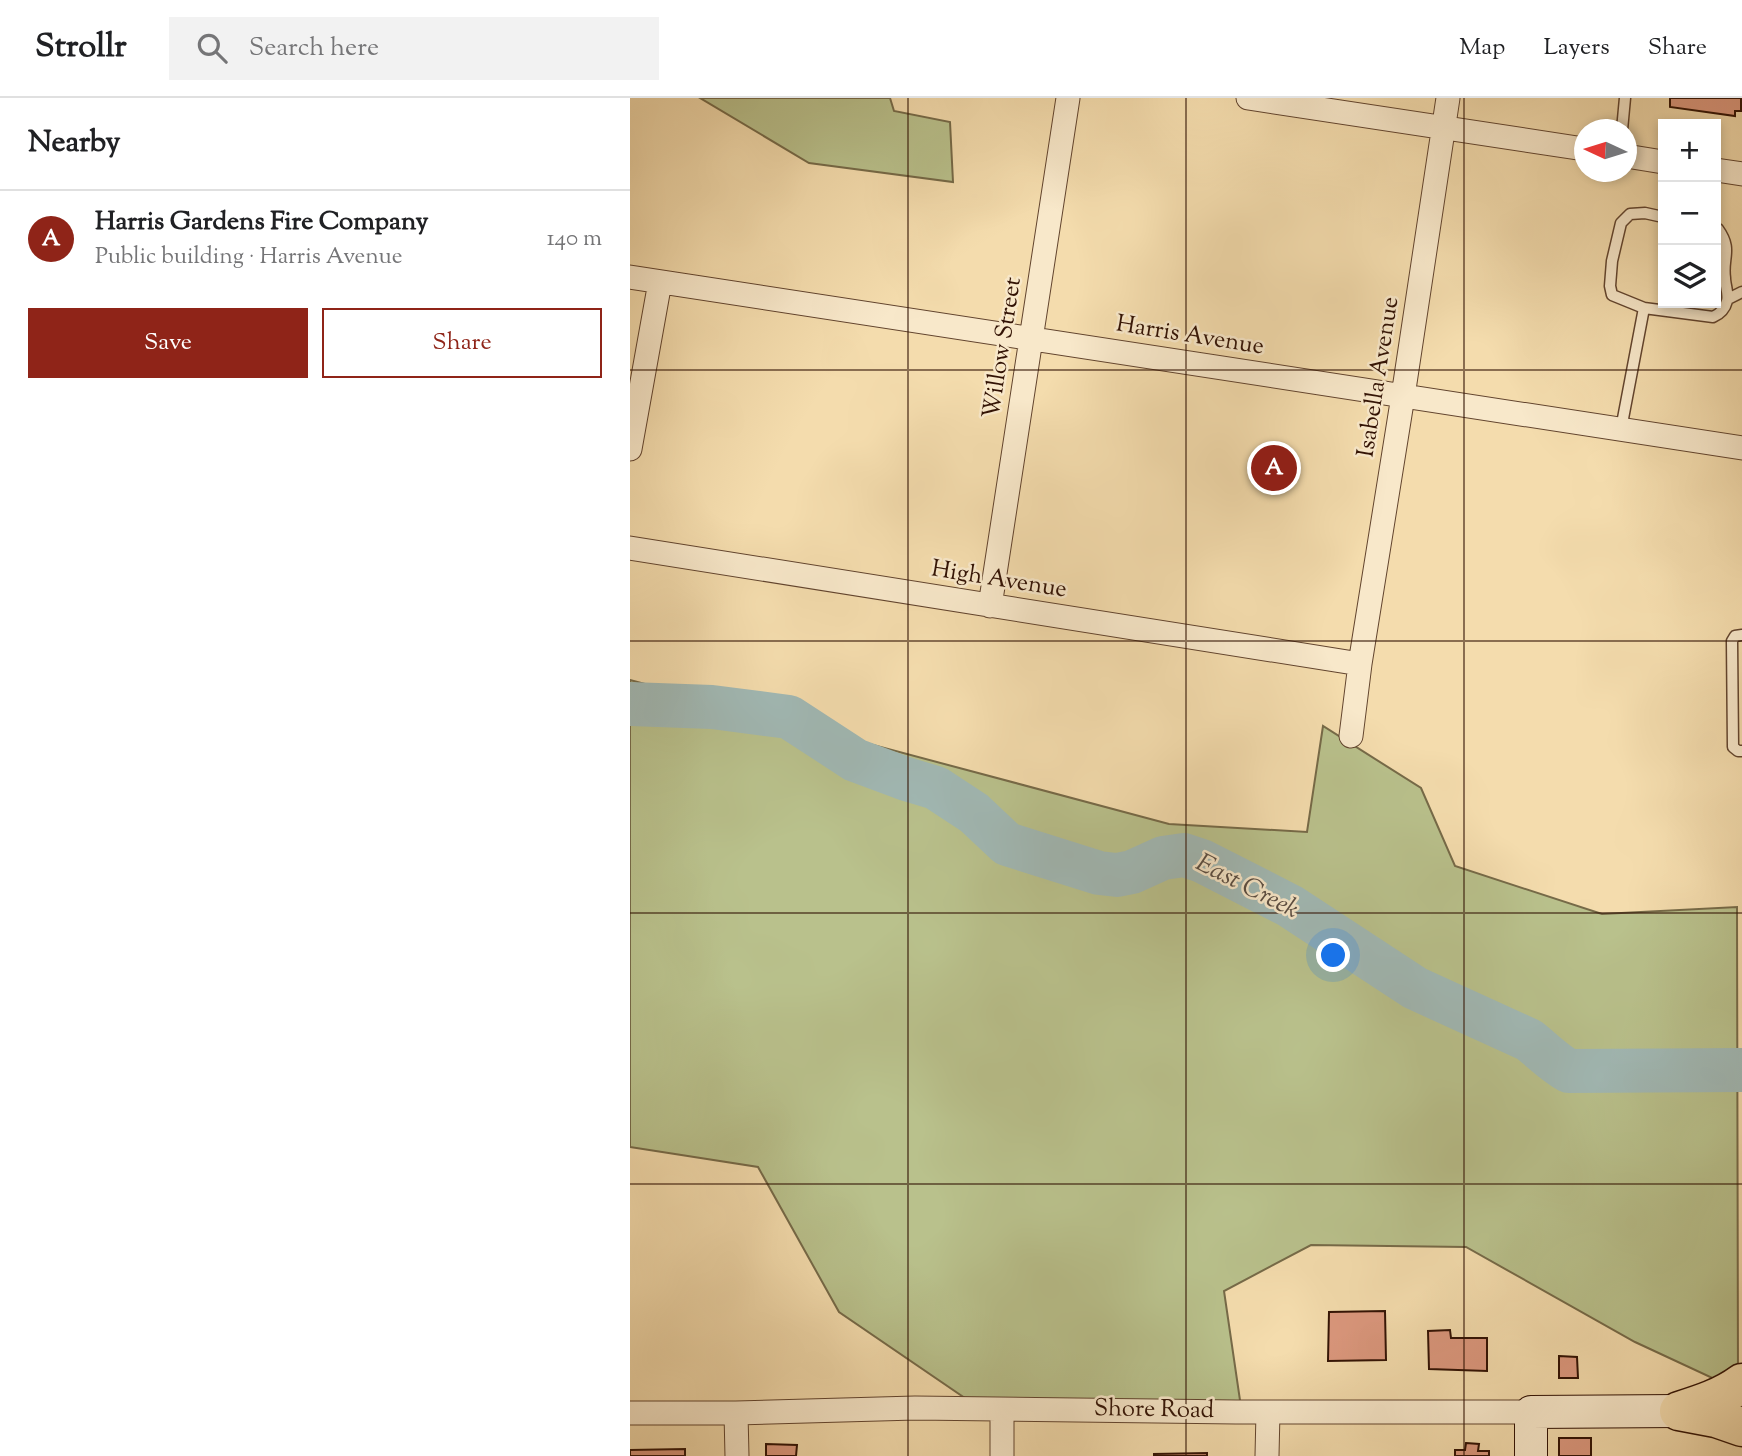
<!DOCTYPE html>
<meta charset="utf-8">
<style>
body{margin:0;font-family:"Sorts Mill Goudy",serif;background:#f2f2f2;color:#202124}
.controls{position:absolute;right:21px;top:21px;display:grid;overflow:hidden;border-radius:0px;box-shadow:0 4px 10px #0003}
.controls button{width:63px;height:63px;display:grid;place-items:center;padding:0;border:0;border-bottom:2px solid #e0e0e0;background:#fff;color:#202124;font:35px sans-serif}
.compass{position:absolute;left:944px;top:21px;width:63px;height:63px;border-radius:50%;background:#fff;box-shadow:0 4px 10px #0003;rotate:274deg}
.you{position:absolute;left:704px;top:858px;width:24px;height:24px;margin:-18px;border:5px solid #fff;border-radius:50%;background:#1a73e8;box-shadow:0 0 0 10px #1a73e833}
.badge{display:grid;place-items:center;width:46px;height:46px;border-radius:50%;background:#8f2418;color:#fff;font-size:23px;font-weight:700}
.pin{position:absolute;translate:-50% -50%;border:4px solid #fff;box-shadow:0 2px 7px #0006}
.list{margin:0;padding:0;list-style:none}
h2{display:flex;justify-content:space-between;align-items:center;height:91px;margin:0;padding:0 28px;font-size:30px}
h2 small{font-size:23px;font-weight:400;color:#757577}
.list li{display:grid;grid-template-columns:46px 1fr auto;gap:21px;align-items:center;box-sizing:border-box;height:98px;padding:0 28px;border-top:2px solid #e0e0e0}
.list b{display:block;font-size:26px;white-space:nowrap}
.list p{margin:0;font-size:23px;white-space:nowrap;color:#757577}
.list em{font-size:23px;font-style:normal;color:#757577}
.actions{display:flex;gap:14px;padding:21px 28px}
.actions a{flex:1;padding:16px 0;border:2px solid #8f2418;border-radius:0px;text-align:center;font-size:24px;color:#8f2418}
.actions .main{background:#8f2418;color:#fff}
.icon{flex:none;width:38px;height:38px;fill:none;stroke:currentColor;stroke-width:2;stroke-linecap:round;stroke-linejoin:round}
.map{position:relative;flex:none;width:1112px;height:1358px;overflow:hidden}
header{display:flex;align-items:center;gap:42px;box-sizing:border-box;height:98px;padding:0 35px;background:#fff;border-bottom:2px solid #e0e0e0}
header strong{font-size:33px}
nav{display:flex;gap:38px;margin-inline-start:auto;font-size:24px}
.search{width:490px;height:63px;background:#f2f2f2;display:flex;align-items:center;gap:18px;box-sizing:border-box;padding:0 24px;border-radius:0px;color:#757577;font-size:26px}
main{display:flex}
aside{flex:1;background:#fff}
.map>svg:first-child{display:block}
.green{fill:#b9c18c;stroke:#766a48;stroke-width:2}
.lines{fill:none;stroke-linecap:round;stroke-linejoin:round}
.river{stroke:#a1b9b5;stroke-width:44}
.building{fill:#dc987e;stroke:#321204;stroke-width:2}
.lane-casing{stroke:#62442e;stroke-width:13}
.street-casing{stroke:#62442e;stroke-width:25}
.secondary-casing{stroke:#321204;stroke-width:34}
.highway-casing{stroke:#321204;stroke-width:41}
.lane{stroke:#f8e8ca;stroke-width:10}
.street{stroke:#f8e8ca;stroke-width:23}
.secondary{stroke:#f8e8ca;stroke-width:32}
.highway{stroke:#f4dcad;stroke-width:38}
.grid{fill:none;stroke:#321204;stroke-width:2;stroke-opacity:0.55}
.labels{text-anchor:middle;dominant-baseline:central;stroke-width:5;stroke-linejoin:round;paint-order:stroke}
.street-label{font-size:24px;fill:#321204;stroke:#f8e8ca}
.water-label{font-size:26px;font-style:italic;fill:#594c42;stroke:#f8e8ca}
</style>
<header>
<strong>Strollr</strong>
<div class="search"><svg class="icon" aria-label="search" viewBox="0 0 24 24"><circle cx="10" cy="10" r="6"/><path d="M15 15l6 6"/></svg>Search here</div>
<nav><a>Map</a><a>Layers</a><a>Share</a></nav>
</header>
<main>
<aside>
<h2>Nearby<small></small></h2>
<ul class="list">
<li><span class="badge">A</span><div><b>Harris Gardens Fire Company</b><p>Public building · Harris Avenue</p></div><em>140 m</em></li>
</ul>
<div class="actions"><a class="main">Save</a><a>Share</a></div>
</aside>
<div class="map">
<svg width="1112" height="1358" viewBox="0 0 1112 1358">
<rect width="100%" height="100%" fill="#f4dcad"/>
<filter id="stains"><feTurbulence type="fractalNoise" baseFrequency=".00286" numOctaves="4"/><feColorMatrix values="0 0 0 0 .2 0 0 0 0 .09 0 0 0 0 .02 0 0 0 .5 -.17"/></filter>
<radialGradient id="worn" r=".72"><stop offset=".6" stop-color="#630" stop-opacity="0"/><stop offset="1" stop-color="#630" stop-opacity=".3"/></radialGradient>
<path class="green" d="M70,0h190l4,13 56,11 3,60 -144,-19z
M0,582l539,144 138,8 16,-106 98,62 34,78 147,48 135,-7 1,483 -103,-48 -169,-95 -155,-2 -87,46 17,116 -260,2 -142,-97 -81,-145 -128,-20z"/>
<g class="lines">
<path class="river" d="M0,606l82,3 77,10 66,43 51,19 30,9 38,25 33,31 92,29 18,2 15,-3 31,-14 21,-3 18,6 88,45 125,82 114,52c13,10 25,23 40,31l173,-1"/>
</g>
<path class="building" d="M1040,0h71v13h-6v5l-65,-9z
M755,1213l1,49 -58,1 1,-49z
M820,1232l1,8h36v33l-58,-2 -1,-38z
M929,1258l18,1 1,21h-19z
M929,1340h32v18h-32z
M836,1345l13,1 -1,7h11v5h-34v-6h10z
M136,1346l31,1 -1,11h-30z
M55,1351v7h-55v-6z
M577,1355v3h-53v-2z"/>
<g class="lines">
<g class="lane-casing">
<path id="lane" d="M992,32l3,-32
M1033,119l-18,-4 -15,1 -9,9 -9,38 -2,25 2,9 32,13 69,9c7,-3 12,-8 14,-16 2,-7 -2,-16 -2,-23 -3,-21 8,-28 -7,-49l-2,-1
M1098,201l14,-7
M991,331l23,-121
M1112,537l-7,1 -3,5 1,106 5,4h4"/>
</g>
<g class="street-casing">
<path id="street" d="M618,0l336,51
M996,58l37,6
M1086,72l26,4
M0,179l1112,171
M0,351l30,-167
M0,450l730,116
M360,508l78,-508
M721,638l9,-72 43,-268 45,-298
M0,1315h106l179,-5 321,4h295
M106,1315l1,43
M372,1358v-46
M637,1358l1,-44"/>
</g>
<g class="secondary-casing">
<path id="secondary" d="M901,1358v-44l148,-1"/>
</g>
<g class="highway-casing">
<path id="highway" d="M1049,1313c22,-7 44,-14 63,-28
M1049,1313l37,7 26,9"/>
</g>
<use href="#lane" class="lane"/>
<use href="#street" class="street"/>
<use href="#secondary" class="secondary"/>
<use href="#highway" class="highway"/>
</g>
<path class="grid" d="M278,0v1358M556,0v1358M834,0v1358M0,272h1112M0,543h1112M0,815h1112M0,1086h1112"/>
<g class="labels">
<g class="street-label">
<text transform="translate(560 238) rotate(9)">Harris Avenue</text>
<text transform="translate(373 250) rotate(-81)">Willow Street</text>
<text transform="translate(749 279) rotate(-81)">Isabella Avenue</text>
<text transform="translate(369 482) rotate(9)">High Avenue</text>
<text transform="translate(524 1312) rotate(1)">Shore Road</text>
</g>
<g class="water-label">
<text transform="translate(617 789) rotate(27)">East Creek</text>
</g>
</g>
<rect width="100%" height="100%" filter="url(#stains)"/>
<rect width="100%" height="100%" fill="url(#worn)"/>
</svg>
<div class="controls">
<button>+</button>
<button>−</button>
<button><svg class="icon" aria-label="layers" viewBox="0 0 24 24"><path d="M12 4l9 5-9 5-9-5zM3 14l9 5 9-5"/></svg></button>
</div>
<svg class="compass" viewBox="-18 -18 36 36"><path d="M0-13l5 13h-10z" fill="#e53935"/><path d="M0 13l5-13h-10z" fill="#757577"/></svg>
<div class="you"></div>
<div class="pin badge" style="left:644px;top:370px">A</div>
</div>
</main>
